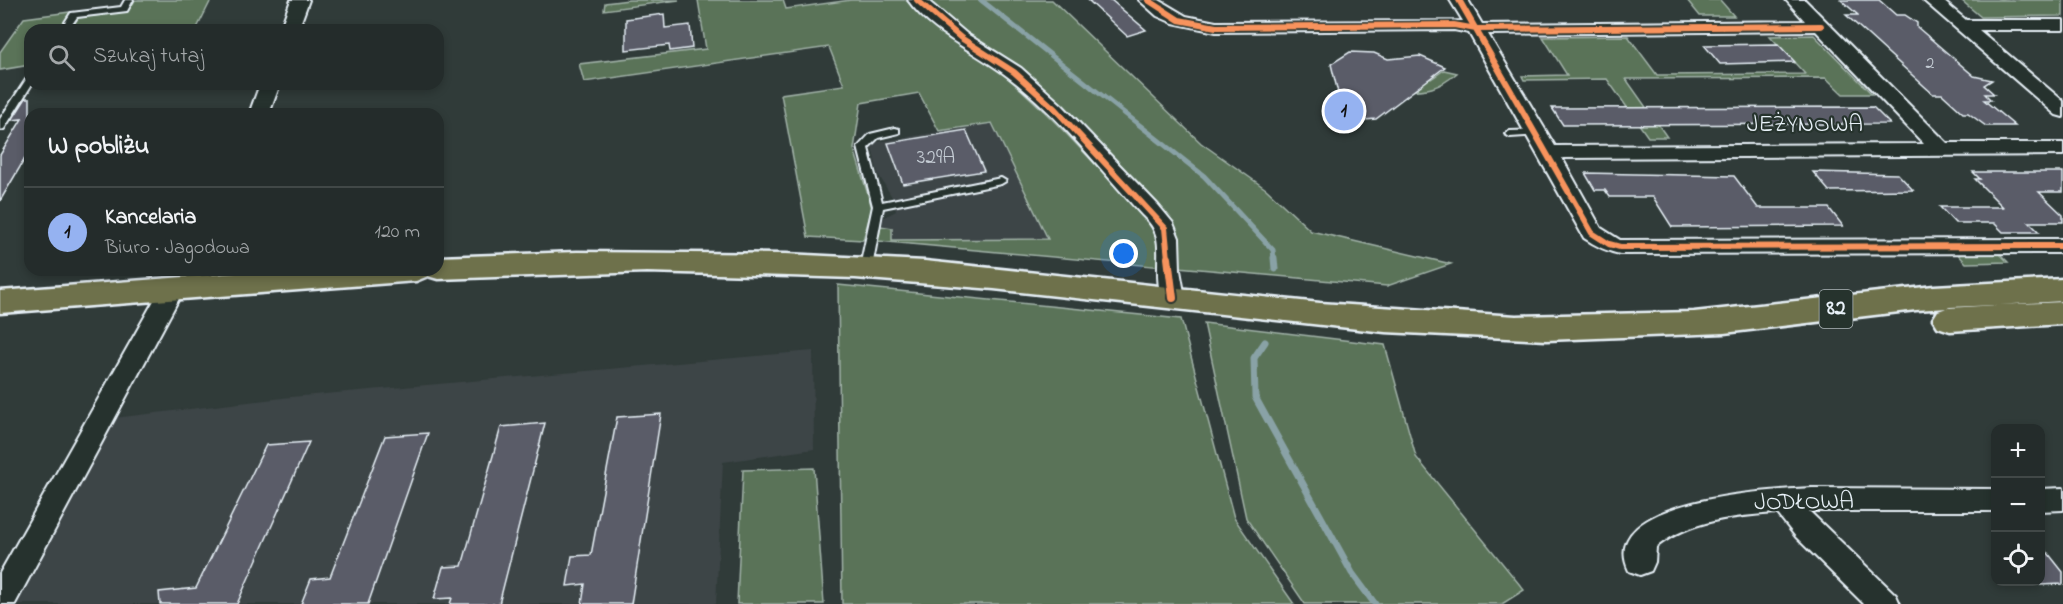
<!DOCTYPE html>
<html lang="pl">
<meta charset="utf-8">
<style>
body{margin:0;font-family:"Indie Flower",sans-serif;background:#2c3433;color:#f1f3f6}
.controls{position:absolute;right:18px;bottom:18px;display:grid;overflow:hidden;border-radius:12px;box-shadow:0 3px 9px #0003}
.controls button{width:54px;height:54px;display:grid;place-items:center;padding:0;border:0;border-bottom:2px solid #414847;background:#242c2b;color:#f1f3f6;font:30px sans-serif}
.you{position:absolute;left:1124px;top:254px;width:21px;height:21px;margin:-15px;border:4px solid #fff;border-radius:50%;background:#1a73e8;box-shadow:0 0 0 9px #1a73e833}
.badge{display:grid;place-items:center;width:39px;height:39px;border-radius:50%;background:#95b2f1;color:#111;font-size:20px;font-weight:700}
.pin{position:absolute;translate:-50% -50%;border:3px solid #fff;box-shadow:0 2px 6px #0006}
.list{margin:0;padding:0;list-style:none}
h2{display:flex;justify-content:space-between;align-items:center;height:78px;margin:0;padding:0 24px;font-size:26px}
h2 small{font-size:20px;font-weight:400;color:#a3a7a9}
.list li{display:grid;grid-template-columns:39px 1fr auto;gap:18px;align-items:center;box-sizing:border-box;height:90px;padding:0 24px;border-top:2px solid #414847}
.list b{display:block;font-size:22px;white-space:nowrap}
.list p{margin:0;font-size:20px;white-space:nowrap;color:#a3a7a9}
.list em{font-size:20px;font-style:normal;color:#a3a7a9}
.icon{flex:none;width:33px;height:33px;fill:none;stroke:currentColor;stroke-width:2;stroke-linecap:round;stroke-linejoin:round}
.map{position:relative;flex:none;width:2063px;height:604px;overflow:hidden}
.search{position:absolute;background:#242c2b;box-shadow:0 3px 9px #0003;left:24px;top:24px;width:420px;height:66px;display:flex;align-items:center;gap:15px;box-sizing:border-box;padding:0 21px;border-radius:18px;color:#a3a7a9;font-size:22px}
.panel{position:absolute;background:#242c2b;box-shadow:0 3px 9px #0003;left:24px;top:108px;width:420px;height:168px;border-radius:18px}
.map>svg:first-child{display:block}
.built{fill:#3d4547}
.green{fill:#5a7359;stroke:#a1b2a8;stroke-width:1.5}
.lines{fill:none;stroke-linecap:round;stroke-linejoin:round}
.stream-far1{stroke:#89a2a6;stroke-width:5}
.stream{stroke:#89a2a6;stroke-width:7}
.building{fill:#5a5c68;stroke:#e8f1f8;stroke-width:1.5}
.lane-casing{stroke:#e8f1f8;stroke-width:4}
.street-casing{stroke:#e8f1f8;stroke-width:4}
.primary-casing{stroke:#e8f1f8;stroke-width:5}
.lane{fill:#26332d;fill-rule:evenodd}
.street{fill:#26332d;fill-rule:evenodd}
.primary{fill:#6e714b;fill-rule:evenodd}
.cycleway-far1-casing{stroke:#26332d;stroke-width:9}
.cycleway-casing{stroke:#26332d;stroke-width:12}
.cycleway-far1{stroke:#f8935d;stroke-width:6}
.cycleway{stroke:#f8935d;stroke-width:8}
.labels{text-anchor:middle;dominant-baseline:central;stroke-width:4.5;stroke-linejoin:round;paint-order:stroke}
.far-number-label{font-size:18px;fill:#c4ccd4}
.number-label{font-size:21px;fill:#c4ccd4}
.shield{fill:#26332d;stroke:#aeb8bb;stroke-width:1.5}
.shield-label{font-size:22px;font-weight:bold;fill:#e8f1f8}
.street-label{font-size:24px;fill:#e8f1f8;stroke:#26332d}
</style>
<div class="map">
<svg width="2063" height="604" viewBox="0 0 2063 604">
<rect width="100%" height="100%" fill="#303b39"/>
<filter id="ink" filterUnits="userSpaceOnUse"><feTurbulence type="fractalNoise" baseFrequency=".0167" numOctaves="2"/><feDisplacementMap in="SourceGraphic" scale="12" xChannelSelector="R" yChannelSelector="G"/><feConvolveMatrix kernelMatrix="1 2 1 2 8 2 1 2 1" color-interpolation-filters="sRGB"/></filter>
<g filter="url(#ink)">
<path class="built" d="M992,123l57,116 -158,1 1,-12 -11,-2 2,-8 13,-7 -4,-14 -14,-23 -7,-31z
M813,351l1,98 -91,13 -7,142h-705l103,-186 177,-21z"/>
<path class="green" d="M135,0h76l-15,30h-126l8,-12 50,-7z
M629,0h50l-75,10 1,-7z
M698,0h85l3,9 65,-9h55c29,25 62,45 91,69 54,44 100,98 148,149l9,14 9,35 -285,-26 3,-15 11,2v12l156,-1 -56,-116 -53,8 -20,-38 -58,10 -7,46 18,59 -9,32 -55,-3 -27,-143 63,-9 -15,-38 -245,35 -5,-18 127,-15z
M927,0h125l149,143 65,46 45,42 140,33 -64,22 -209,-19 -8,-43 -98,-103 -112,-90z
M1687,0h33l14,16h-34z
M1961,0h102v16l-82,1z
M70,12l-11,18h-29v35l-30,5v-18l24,-34z
M1814,35l58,59h-29l-17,-16 -200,1 41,58h-19l-41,-58 -83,1 -2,-4 45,-1 -24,-38 85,-1 29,39 148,-1 -35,-38z
M1444,70l13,3c-22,19 -33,17 -60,18l28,-13 6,1z
M1996,250l12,12 -42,1 -11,-12z
M838,285l343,34 53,199 60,86h-452z
M1204,323l181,22 31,112 108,133 -22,14h-197l-59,-86z
M814,468l10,136h-87l6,-134z"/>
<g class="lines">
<path class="stream-far1" d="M981,0l223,176 69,74 1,9"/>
<path class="stream" d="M1274,258l1,11
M1265,342l-11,16 1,39 97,176 23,31"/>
</g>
<path class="building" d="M1088,0h23l35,30 -19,6z
M1841,0h38l17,15h9l12,8v4l57,49 18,4 -8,5 10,9h-9l6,6h-7l31,26h-29l-18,-13h-5l-21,-19h-9l-87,-79h12z
M664,14l1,14 25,-3 2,23 -22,3 -1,-6 -43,5v-31z
M1778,44l17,18 -75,2 -16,-19z
M1350,52l24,1 14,6 32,-3 25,11 -69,52 -35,3 -9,-25h7l-8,-33z
M26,98h4v52l-30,51v-46l22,-36 -10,1z
M1873,107l17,17 -327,1 -11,-17z
M966,130l18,41 -81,13 -15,-41z
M1813,172l85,2 15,16 -84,1z
M1973,172h90v20h-24l24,23v7h-34l10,10h-36l-9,-9h-39l-15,-16h63l-28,-28h5z
M1585,173l149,3 24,32h71l14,18 -171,1 -19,-30h-43l-5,-7h-10z
M661,414l-30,190h-49l3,-20 -18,2 5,-30 19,-1 26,-138z
M545,423l-46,181h-49l2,-6 -18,1 9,-32 19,-1 39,-139z
M428,433l-60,171h-67l10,-25 19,-2 55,-141z
M309,442l-72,162h-77l-1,-12 37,-4 70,-143z
M2040,543l23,29v12l-23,1z"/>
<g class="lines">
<g class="lane-casing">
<path id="lane" d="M125,0h8l-6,11 -50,6 -9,13h-8l11,-17 50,-6z
M30,77v7h2l-28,45 -4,1v-11l27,-41z
M895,128l4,1v4l-21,5 -10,10 14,54 119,-24 5,3 -5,3 -118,24 -11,59 -6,4 -6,-4 13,-61 -15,-59 12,-13z
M1537,130l4,1v4l-31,2 -5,-3 5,-3z"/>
</g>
<g class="street-casing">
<path id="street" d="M291,0h18l-11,30h-18z
M908,0h19l40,34 54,34 41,37 96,100 15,18 6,15 1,32 5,28 -4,6 -8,2 -8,-2c-14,-23 -1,-56 -11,-74 -2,-6 -8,-11 -12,-15 -43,-47 -84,-101 -135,-139 -31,-24 -76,-43 -99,-76z
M1139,0h20l27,16 30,6 247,-1 -13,-21h18l14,24 323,-3 -19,-21h19l142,143h116v12l-501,3 39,70 19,12 443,-1v14l-443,1c-14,-3 -24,-8 -36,-16l-115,-205 -15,-3 -238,2 -43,-9 -16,-7zM1816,31l108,113 -369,2 -67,-112z
M1923,0h19l24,20h97v10h-84l84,71v16l-7,-2z
M260,84h20l-11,30h-20z
M191,270h24l-14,23 -8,2 -10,-4 -168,313h-15v-31l161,-285 4,-6 8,-2 10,4z
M1812,488l184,1v22h-187l87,84 4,9h-36l-68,-67 -19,-24c-42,3 -87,7 -121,34l-1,15 -4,9 -11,4 -11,-4c-35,-73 144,-81 183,-83z
M2063,488v22l-23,1v-22z"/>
</g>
<g class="primary-casing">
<path id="primary" d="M577,252l209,2 139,7 395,42 196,13 178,-4 240,-26 129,-7v22l-147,9 -192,23 -178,7 -161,-8 -391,-43 -139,-11 -208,-6 -209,7 -10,-3 -12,5 -416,32v-22l275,-21h163v-13z
M2063,302v22l-113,7 -12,-4 -5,-8 5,-8 12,-4z"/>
</g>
<use href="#lane" class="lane"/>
<use href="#street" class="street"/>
<use href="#primary" class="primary"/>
<g class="cycleway-far1-casing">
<path id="cycleway-far1" d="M917,0l44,38 53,34 41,37 110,119 3,31
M1148,0l31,20 37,7 238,-2 22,4 345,-3
M1459,0l133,233 17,11 11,3 443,-1"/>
</g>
<g class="cycleway-casing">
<path id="cycleway" d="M1168,258l5,40"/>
</g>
<use href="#cycleway-far1" class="cycleway-far1"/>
<use href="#cycleway" class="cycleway"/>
</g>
</g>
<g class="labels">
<g class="far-number-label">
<text x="1930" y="64">2</text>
</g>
<g class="number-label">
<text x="936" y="158">329A</text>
</g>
<rect class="shield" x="1819.5" y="290" width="33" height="38" rx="4.5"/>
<g class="shield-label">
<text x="1836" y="309">82</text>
</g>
<g class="street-label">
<text x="1805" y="125">JEŻYNOWA</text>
<text transform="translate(1804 503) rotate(-1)">JODŁOWA</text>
</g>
</g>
</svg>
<div class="controls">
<button>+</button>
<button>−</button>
<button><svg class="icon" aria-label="locate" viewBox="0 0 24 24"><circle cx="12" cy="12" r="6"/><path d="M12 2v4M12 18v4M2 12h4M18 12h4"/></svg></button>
</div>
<div class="you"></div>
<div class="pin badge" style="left:1344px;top:111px">1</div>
<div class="search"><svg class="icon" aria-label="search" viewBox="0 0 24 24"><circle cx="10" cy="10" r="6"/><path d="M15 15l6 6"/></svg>Szukaj tutaj</div>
<section class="panel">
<h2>W pobliżu<small></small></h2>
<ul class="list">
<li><span class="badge">1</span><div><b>Kancelaria</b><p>Biuro · Jagodowa</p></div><em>120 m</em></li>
</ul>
</section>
</div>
